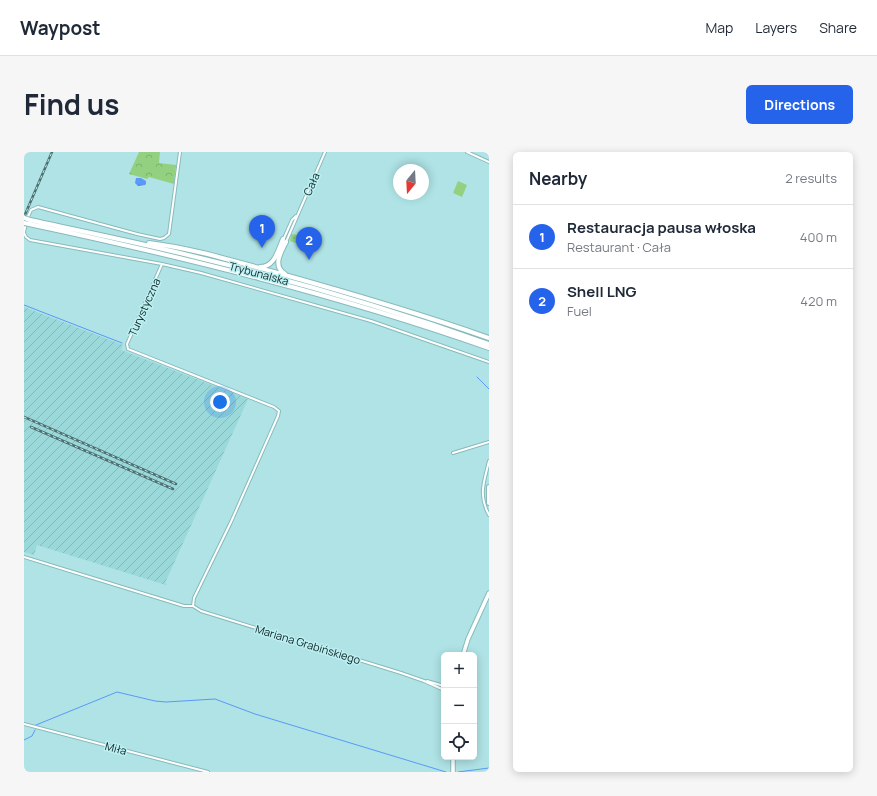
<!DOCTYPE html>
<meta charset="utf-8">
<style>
body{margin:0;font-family:Manrope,sans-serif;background:#f6f6f7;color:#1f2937}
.controls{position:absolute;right:12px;bottom:12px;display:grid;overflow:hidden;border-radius:6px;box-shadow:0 2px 10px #0003}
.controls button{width:36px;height:36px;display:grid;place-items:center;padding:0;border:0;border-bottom:1px solid #e0e1e3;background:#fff;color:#1f2937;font:20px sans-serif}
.compass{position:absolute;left:369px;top:12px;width:36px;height:36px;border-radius:50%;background:#fff;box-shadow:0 2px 10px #0003;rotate:198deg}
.you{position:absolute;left:196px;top:250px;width:14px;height:14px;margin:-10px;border:3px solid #fff;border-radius:50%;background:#1a73e8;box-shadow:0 0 0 6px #1a73e833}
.badge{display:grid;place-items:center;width:26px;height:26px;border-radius:50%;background:#2563eb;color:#fff;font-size:13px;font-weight:700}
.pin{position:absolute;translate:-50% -33px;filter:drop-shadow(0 1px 2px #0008)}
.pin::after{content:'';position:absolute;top:21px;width:14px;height:12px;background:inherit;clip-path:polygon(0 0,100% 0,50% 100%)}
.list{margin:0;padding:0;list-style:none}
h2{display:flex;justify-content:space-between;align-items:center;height:52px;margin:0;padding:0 16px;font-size:17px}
h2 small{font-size:13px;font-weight:400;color:#747a83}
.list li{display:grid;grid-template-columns:26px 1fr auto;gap:12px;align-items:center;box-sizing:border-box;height:64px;padding:0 16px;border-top:1px solid #e0e1e3}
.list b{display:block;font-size:15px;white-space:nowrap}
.list p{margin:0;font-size:13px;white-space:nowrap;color:#747a83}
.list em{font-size:13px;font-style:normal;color:#747a83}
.icon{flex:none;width:22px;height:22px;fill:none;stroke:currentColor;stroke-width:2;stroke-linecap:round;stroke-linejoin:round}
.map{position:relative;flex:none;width:465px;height:620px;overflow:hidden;border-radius:6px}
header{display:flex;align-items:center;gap:24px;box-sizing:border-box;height:56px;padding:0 20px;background:#fff;border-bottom:1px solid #e0e1e3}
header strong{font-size:19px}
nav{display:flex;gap:22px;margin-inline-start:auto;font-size:14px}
.intro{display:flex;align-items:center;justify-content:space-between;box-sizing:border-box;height:96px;padding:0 24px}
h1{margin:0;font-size:28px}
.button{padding:10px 18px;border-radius:6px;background:#2563eb;color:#fff;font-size:14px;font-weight:700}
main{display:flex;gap:24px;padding:0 24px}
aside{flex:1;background:#fff;border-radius:6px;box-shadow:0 2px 10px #0003}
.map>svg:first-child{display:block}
.industrial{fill:url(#industrial-furrows)}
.grass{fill:url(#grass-dots)}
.forest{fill:url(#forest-crowns)}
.pitch{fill:#93d181}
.water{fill:url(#water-waves)}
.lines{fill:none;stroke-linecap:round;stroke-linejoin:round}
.stream{stroke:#5a98f9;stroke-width:1}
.street-casing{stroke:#87babc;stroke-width:4}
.primary-casing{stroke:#87babc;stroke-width:5.5}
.highway-casing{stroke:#87babc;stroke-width:6}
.street{stroke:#fff;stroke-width:2}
.primary{stroke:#fff;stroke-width:3.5}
.highway{stroke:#fff;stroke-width:4}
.rail-casing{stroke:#4e6f70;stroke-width:2.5}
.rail{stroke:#bcf0f2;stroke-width:1;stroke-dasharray:3;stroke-linecap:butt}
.highway-bridge-casing{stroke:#87babc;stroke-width:6;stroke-linecap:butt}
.highway-bridge{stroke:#fff;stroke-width:4}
.labels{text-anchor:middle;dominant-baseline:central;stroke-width:3;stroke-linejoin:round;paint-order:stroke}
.street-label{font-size:11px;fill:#102525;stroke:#bcf0f2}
</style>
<header>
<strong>Waypost</strong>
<nav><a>Map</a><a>Layers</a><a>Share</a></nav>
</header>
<div class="intro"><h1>Find us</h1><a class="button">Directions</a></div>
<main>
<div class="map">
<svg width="465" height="620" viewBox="0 0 465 620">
<defs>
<pattern id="industrial-furrows" width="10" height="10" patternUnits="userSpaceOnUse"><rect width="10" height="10" fill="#9ad8da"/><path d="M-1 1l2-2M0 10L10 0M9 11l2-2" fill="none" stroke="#84b9bb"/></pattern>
<pattern id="grass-dots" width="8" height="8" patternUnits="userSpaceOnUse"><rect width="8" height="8" fill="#93d181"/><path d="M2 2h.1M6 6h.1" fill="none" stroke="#7eb36f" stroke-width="1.8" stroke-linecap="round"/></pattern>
<pattern id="forest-crowns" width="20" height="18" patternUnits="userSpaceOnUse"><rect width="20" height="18" fill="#93d181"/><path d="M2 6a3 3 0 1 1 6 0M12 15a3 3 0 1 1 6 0" fill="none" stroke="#7eb36f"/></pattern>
<pattern id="water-waves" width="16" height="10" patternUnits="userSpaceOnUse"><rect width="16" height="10" fill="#5a98f9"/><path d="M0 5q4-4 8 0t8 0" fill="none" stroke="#497cc9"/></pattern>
</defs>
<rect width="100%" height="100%" fill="#afe3e5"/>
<path class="industrial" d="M0,155l99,38 -2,5 127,49 -83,184 2,1 -1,1 -129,-40 -3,10 -10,-3z"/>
<path class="grass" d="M269,82l11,3 -3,8 -11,-4 1,-6z"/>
<path class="forest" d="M115,0h21l-1,11 17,2 -2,19 -25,-7 -2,2 -18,-5z"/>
<path class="pitch" d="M434,29l9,4 -5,12 -9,-4z"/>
<path class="water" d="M112,26h5l5,3v3l-1,1 -7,1 -3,-3z"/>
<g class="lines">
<path class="stream" d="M0,153l98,38
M453,225l12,12
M12,573l81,-33 38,9 11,1 49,-3 40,15 191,58
M0,588l8,-4 3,-6
M434,620l31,-4"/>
<g class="street-casing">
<path id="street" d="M443,0l22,10
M3,67l4,-9 7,-3 99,27 23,5 4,-1 5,-4 11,-82
M0,80l2,-9
M0,81l2,4 4,3 132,24 39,9 170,48 118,41
M260,86l8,-18 4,-4
M262,90l39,-90
M138,112l-35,80 1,5 146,58 5,4 -1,5 -47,106 -37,76 -1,8 8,5 200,62 23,8 20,9
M429,301l36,-11
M465,309c-5,21 -11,34 0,54
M0,405l160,49h9
M403,529l17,5
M0,572l184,48"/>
</g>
<g class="primary-casing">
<path id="primary" d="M439,503l5,-16 21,-46
M429,620v-15"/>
</g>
<g class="highway-casing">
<path id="highway" d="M6,68c55,12 111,23 166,37 99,24 197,53 293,87
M5,72c155,33 309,71 460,124
M125,91c42,5 84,18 125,29 72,20 144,41 215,66
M236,115c15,0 18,-17 23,-28
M261,122c-13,-8 -4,-22 1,-32
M465,335v16"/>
</g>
<use href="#street" class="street"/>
<use href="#primary" class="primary"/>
<use href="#highway" class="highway"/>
<g class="rail-casing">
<path id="rail" d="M0,65l28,-65
M0,265l152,67
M7,275l142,62"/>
</g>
<use href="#rail" class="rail"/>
<g class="highway-bridge-casing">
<path id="highway-bridge" d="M0,66l6,2
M0,71l5,1"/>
</g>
<use href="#highway-bridge" class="highway-bridge"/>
</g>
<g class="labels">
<g class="street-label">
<text transform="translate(287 32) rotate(-66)">Cała</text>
<text transform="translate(235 121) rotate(15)">Trybunalska</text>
<text transform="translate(120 155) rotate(-66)">Turystyczna</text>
<text transform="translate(284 492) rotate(17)">Mariana Grabińskiego</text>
<text transform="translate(92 596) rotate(15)">Miła</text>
</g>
</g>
</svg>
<div class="controls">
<button>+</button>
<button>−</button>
<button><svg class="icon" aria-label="locate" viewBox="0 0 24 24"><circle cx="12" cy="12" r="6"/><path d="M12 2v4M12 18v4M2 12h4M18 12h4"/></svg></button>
</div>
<svg class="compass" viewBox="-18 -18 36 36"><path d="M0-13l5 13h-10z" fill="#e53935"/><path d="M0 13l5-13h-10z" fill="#747a83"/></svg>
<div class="you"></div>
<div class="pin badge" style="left:238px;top:96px">1</div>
<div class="pin badge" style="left:285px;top:108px">2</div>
</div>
<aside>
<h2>Nearby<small>2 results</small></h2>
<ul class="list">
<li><span class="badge">1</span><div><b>Restauracja pausa włoska</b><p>Restaurant · Cała</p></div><em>400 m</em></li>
<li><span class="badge">2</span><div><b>Shell LNG</b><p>Fuel</p></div><em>420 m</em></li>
</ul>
</aside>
</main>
